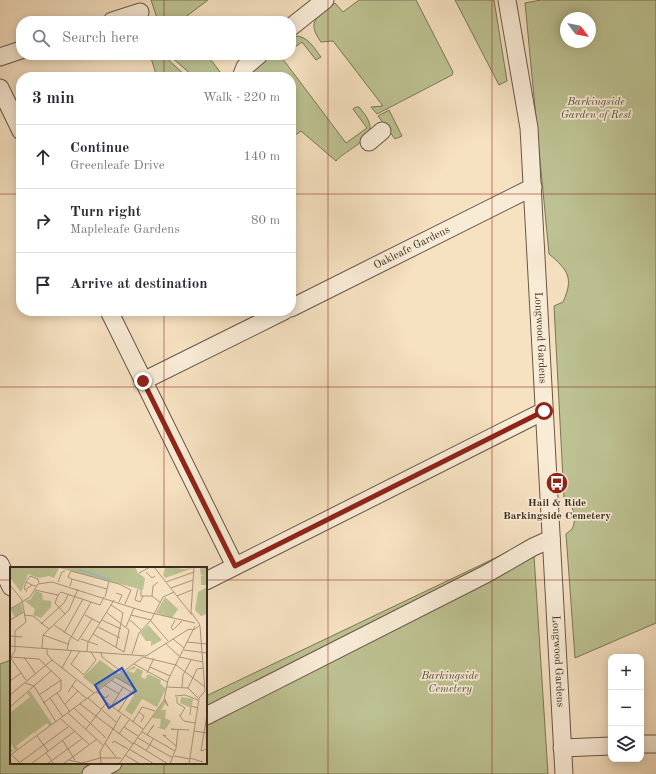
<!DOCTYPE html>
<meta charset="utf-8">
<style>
body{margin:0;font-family:"Old Standard TT",serif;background:#f2f2f3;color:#2b2b33}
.controls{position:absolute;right:12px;bottom:12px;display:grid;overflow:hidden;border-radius:8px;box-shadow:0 2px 10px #0003}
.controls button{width:36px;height:36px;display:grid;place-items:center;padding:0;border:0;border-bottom:1px solid #e1e1e2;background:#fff;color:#2b2b33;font:20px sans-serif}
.compass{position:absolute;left:560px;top:12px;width:36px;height:36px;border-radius:50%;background:#fff;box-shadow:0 2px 10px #0003;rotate:122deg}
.stop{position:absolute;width:12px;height:12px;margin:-9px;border:3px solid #8f2418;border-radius:50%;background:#fff}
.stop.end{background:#8f2418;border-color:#fff;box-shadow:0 1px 4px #0008}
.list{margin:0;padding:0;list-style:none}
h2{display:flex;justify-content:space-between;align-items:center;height:52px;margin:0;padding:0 16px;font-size:17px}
h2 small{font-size:13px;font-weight:400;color:#7c7c81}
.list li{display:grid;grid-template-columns:26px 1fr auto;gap:12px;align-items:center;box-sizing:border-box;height:64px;padding:0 16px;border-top:1px solid #e1e1e2}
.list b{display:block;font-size:15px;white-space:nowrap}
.list p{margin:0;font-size:13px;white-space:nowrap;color:#7c7c81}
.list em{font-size:13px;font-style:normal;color:#7c7c81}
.icon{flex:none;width:22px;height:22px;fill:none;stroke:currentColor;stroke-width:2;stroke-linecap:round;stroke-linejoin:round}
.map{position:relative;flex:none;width:656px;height:774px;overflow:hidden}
.search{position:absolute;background:#fff;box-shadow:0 2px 10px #0003;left:16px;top:16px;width:280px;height:44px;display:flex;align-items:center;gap:10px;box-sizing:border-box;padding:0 14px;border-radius:16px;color:#7c7c81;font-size:15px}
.panel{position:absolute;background:#fff;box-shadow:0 2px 10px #0003;left:16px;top:72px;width:280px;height:244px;border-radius:16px}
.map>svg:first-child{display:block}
.green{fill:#bdc292;stroke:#7b7658;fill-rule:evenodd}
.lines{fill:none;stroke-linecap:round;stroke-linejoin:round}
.minor-casing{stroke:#685746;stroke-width:19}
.minor{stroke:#f9ecd7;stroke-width:17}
.route{stroke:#8f2418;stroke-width:5}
.grid{fill:none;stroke:#8f2418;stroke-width:1;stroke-opacity:0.55}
.labels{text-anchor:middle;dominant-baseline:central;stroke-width:3.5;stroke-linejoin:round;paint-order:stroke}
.park-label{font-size:11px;font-style:italic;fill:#5a4f3a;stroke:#f9ecd7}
.street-label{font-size:11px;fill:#39291d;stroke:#f9ecd7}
.poi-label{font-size:11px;font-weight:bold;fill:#39291d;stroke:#f9ecd7}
.inset-river{fill:none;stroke:#9ebcb9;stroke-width:2}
.inset-road{fill:none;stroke:#aa977f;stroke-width:1}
.view{fill:#1d4ed8;fill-opacity:0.15;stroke:#1d4ed8;stroke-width:2}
.inset-edge{fill:none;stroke:#39291d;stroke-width:2}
</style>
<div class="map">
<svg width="656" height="774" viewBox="0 0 656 774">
<rect width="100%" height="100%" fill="#f6e1c1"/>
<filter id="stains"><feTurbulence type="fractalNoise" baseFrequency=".005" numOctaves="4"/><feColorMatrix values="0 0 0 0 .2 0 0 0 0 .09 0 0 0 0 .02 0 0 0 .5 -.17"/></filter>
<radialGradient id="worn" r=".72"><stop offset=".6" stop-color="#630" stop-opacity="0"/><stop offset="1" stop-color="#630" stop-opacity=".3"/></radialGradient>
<path class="green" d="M151,0h57l-28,21h-22z
M359,0h57l37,72 -1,3 -75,39 -6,-7 12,-1 -50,-65 -12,1c-16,-22 -2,-26 14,-39l8,9z
M455,0h39l13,81 -8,4z
M541,0h115v623l-81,35 -9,-124c2,-2 6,-4 7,-7 3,-7 0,-19 -3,-26l-6,-2 -10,-193 9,-4c11,-24 5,-32 -14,-48l-24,-251zM566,18h24v24h-24z
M295,36c13,0 19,12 26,21l-5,3 -14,-18 -11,8v-13z
M150,55h13l24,22h-30z
M169,55h38l17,22h-30z
M267,55h18l-3,3 64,85 21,-15 -14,-19 3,-2h3c3,4 7,8 9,13 10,19 -22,29 -32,41l-35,-30 -10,7v-61h-32l-8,-6z
M389,110l13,26 -7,3 -17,-23z
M533,540l15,234h-548v-110l11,-4v103h195v-67z"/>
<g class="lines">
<g class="minor-casing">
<g id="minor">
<path id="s1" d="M507,0l22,128 35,646"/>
<path d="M112,21l28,-9"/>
<path d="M291,27l34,-27"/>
<path d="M0,57l21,-7"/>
<path d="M241,77l4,-10 14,-12"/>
<path d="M0,88l21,43"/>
<path d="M369,142l13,-11"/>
<path id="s2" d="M291,308l242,-121"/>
<path d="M109,311l126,255"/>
<path d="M143,381l141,-70"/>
<path d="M0,564l11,23"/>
<path d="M206,581l338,-170"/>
<path d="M206,716l280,-142 47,-27 18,-8"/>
<path d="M641,744h15"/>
<path d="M562,748l49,-2"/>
<path d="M91,774l22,-11"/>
</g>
</g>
<use href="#minor" class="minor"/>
</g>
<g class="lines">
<path class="route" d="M143,381l92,185 309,-155"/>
</g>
<path class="grid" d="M164,0v21M328,0v774M492,0v774M164,55v22M0,194h21M291,194h365M164,311v257M0,387h656M0,580h11M206,580h450M164,763v11"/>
<defs>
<g id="bus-disc" transform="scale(1.15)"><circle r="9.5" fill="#8f2418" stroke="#f9ecd7"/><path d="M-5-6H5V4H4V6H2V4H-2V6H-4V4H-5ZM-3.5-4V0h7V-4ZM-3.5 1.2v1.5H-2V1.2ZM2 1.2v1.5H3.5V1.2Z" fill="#fff"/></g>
</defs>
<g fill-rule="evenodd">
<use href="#bus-disc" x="557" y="483"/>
</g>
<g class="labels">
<g class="park-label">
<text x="596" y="102">Barkingside<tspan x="596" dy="13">Garden of Rest</tspan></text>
<text x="450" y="676">Barkingside<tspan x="450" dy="13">Cemetery</tspan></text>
</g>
<g class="street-label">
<text stroke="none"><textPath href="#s2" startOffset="135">Oakleafe Gardens</textPath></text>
<text stroke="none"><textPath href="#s1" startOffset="340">Longwood Gardens</textPath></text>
<text stroke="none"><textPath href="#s1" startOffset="664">Longwood Gardens</textPath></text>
</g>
<g class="poi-label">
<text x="557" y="503">Hail &amp; Ride<tspan x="557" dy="13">Barkingside Cemetery</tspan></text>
</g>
</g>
<g transform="translate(10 567)">
<rect width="197" height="197" fill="#f6e1c1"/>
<path d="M0,0h125l3,6 7,5 -2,12 -84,-22 -5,10 -5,-2 -10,2 -11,-4 -7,18 -11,-14zM162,0l11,2 10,-1 -28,10 -2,-3 2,-7zM190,0h7v18h-6v-9l3,-1h-3zM197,20v27l-6,2 -6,-6 3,-18zM25,24l7,2 1,7 8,1v6l-10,11 -8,-3 2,-6 -10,-8 6,-2zM155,30l13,12 -6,9 -16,-5zM11,36l2,9 -8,5 -5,-8zM138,58l14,15 -11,6v-5h-5l-6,-8zM90,93l19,14 -21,15 -15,-12zM124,99l2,2 -8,3 6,2 3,-5 6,3 -2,6 4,2 3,-5 13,6 -1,3 6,6 -9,18 -15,-8 -10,16 -7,-5 9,-15 -3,-2 2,-5 -17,-10zM20,124l22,33 -3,2 -2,-3 -12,9 3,3 -4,-3 -18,14 2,3 -7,3h-1v-3l5,2 -5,-9v-29l20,-16 -3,-4zM171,130l12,2 -1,6 -3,2 -9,-4zM154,134l2,1 -5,8h5l-1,8 6,3 -6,9 -9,-3h4l1,-8 -9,-1z" fill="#bdc292"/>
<path class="inset-river" d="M69,2l31,11"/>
<path class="inset-road" d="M144,0l38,48M136,5l6,6 3,-2M129,6l11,-6M62,12l35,10M16,15l4,-6 8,3 1,4M48,15l4,-10 3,-1M156,15l28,-10M0,18l12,15 4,22 -11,9v20l-4,6M60,19l2,-7 -4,-2 3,-6 48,13 12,6 -6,14M161,21l22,-8M128,22l-3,11 5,2 3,-6M131,22v7h11l9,7M15,23l7,-5 4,1M25,23l23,5M17,25l-3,-4 2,-6 6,3M106,26l6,2 -3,7M48,28l3,-3 39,13 4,-8M48,28l-3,8 10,11M142,29l1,-10 5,-4M167,29l15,-6M95,30l4,-16M101,38l12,8 -7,34M0,42l20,-12 8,-13 14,-2 91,29 52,12M96,45l23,18 -5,22M14,48l9,1 16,13M75,48l15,8M121,48l20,5M0,53l14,-8M92,53l19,9M120,53l11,10M165,53l-4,8 2,2 9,-9M141,54l17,20M31,57l23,-21 4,-8M44,58l24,16 14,-22M88,60l22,11M116,60l8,-19M184,63l6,-5 -9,-13 3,-45M54,66l19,-34M83,67l31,18M33,68l25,9M0,69l12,1M71,72l17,6M163,72l11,9M177,75l20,2M155,76l14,13M0,79l136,10M32,81l1,-13 26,-25 9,-21M37,82v5l5,6 42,33M57,83l2,-9 22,-39M174,83l23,3M77,84l1,-9 26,-42M91,85l1,5 20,15M122,87l7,-21 12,-13 12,-23 11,-5M136,89l43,-27 4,1M0,90l29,2 22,21v10l-18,13M0,90l16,23M14,90l11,16M133,90l33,8 29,22M169,90l24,5M61,97l13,11 12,-15 -5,-8M61,97l9,-13M124,97l33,18M140,100l20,9M52,101l10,-18M137,106l7,-15M106,110l20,12M101,113l20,12 -13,20M0,114l11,-8M15,116l9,3 22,36M94,118l15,9M62,119l15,13M157,120l21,1 11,11 -10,65M172,120l1,-12 8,-15M178,121l9,-19 6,-1M58,125l8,-12M86,125l10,6 3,-3M47,126l13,19M0,128l42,-35M29,128l22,-15M165,129l10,-1 13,5M167,130v6l8,5 -5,8M40,131l13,19M78,131l28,24M189,131l6,-7 -5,-65M154,133l4,6 -3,-7M96,135l37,27M55,137l13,-13M70,137l53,40M0,140l41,-36M101,140l12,-20M64,141l32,30M129,145l5,4 -3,6M58,146l36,33M169,148l5,6 11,2M180,148l1,-9 7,2M197,148l-6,36 6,-2M51,152l29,26M123,155l9,-15 13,4M114,160l14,9M76,162l21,-27M164,163l-3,-1 18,1M184,164l13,2M132,165l33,19M109,167l10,-14M137,168l6,-9 1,-1 -3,4M27,169l11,15M156,169l-3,-1 13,11M128,171l35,20M53,174l12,19M95,176l11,14M102,176l2,-2 14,8M124,176l34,21M119,182l25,15M136,184l7,-12M0,186l11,11M36,186l8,11M2,187l131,-97M115,188l15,9M164,189l16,3M180,191l13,4M59,193l13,3 18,-5h21M9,196l49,-36M21,197l44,-33M37,197l36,-26M53,197l34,-25M91,197l-1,-12 21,-37M109,197l45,-64 4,-20 27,-54M160,197l6,-16 2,-18"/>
<path class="view" d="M112,101l14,23 -27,17 -14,-23z"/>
<rect width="197" height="197" class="inset-edge"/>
</g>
<rect width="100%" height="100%" filter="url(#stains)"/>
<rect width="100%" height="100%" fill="url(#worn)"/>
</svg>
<div class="controls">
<button>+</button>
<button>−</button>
<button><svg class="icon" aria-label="layers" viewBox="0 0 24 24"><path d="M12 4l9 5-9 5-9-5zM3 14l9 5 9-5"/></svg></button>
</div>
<svg class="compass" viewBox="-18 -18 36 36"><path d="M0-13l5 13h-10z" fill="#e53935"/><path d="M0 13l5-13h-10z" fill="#7c7c81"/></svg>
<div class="stop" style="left:544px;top:411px"></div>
<div class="stop end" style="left:143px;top:381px"></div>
<div class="search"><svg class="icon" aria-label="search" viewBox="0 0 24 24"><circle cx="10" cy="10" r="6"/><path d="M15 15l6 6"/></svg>Search here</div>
<section class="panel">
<h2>3 min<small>Walk · 220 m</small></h2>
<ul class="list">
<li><svg class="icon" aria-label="ahead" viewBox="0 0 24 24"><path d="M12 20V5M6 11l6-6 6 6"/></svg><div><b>Continue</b><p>Greenleafe Drive</p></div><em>140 m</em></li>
<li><svg class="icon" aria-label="right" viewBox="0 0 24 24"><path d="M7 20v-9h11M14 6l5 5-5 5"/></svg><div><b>Turn right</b><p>Mapleleafe Gardens</p></div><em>80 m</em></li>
<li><svg class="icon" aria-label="arrive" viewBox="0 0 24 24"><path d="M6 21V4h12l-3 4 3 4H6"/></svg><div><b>Arrive at destination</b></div></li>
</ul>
</section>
</div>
